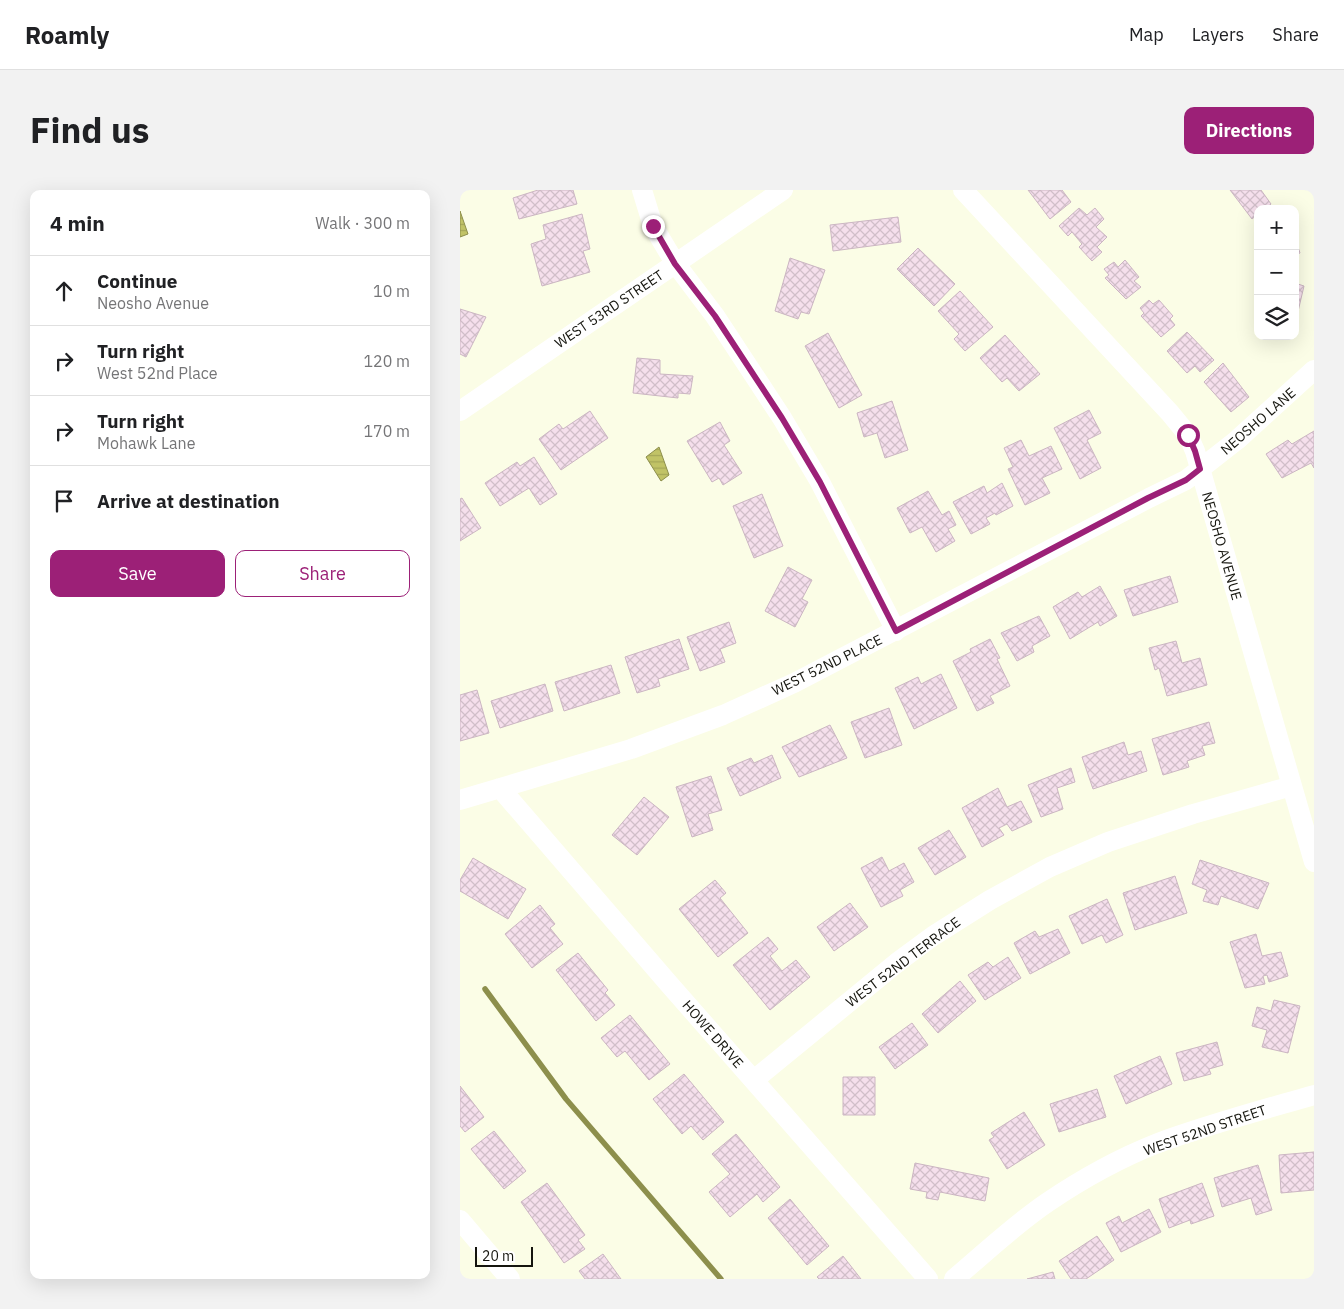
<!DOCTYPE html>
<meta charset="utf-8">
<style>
body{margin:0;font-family:"IBM Plex Sans",sans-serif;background:#f2f2f2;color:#202124}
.controls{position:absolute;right:15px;top:15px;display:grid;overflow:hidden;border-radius:10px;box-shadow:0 5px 20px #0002}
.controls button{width:45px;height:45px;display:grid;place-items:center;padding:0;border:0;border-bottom:1px solid #e0e0e0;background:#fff;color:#202124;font:25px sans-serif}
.scale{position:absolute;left:15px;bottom:12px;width:58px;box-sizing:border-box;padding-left:5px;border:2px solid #15150e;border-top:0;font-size:14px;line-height:18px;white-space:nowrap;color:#15150e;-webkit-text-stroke:4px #fff;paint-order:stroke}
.stop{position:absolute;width:15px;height:15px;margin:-11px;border:4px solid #9c2077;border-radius:50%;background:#fff}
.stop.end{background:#9c2077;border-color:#fff;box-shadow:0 1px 5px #0008}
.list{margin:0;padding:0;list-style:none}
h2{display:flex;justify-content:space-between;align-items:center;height:65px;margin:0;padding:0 20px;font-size:21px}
h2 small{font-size:16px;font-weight:400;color:#757577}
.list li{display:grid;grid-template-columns:32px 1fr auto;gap:15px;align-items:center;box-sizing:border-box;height:70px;padding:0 20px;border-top:1px solid #e0e0e0}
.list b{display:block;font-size:19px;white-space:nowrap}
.list p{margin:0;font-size:16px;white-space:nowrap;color:#757577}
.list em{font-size:16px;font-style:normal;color:#757577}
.actions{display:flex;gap:10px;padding:15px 20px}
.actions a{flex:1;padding:11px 0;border:1px solid #9c2077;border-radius:10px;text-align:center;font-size:18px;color:#9c2077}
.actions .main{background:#9c2077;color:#fff}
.icon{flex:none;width:28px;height:28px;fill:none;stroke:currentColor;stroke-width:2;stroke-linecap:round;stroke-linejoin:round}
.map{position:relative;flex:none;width:854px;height:1089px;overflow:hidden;border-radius:10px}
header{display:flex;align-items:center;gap:30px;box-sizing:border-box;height:70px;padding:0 25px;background:#fff;border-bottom:1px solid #e0e0e0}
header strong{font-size:24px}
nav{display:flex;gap:28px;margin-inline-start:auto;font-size:18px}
.intro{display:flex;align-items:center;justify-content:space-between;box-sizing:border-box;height:120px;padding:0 30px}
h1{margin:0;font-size:35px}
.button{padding:12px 22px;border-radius:10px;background:#9c2077;color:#fff;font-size:18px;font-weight:700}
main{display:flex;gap:30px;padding:0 30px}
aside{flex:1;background:#fff;border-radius:10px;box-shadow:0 5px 20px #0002}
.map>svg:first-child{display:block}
.water{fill:url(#water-rules);stroke:#8d8f4c}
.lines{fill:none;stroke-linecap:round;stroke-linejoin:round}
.stream{stroke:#8d8f4c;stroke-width:5.5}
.building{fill:url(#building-cross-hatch);stroke:#cbb6c2}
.minor{stroke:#fff;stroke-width:20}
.route{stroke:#9c2077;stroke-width:6}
.labels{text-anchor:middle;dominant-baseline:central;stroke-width:4;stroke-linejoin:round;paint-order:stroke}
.street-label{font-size:14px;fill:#15150e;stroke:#fff}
</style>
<header>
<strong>Roamly</strong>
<nav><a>Map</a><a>Layers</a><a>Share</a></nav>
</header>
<div class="intro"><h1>Find us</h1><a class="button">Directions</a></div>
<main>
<aside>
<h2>4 min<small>Walk · 300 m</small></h2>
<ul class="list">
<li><svg class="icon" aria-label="ahead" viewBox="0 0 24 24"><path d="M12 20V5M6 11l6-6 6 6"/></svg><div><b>Continue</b><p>Neosho Avenue</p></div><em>10 m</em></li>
<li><svg class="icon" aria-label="right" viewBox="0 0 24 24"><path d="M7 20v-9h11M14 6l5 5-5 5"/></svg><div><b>Turn right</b><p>West 52nd Place</p></div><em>120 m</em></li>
<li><svg class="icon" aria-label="right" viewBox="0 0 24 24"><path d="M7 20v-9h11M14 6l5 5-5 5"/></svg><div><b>Turn right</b><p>Mohawk Lane</p></div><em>170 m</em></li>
<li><svg class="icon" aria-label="arrive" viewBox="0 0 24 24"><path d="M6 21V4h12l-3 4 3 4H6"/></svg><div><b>Arrive at destination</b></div></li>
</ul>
<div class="actions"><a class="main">Save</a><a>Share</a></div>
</aside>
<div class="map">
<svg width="854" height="1089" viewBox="0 0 854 1089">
<defs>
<pattern id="water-rules" width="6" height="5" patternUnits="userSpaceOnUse" patternTransform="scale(1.25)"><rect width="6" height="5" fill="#c1c366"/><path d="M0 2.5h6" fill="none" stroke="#a5a757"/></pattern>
<pattern id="building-cross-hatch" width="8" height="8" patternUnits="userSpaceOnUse" patternTransform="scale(1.25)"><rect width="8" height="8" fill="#f5dfec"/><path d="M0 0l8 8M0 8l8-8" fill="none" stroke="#d1bec9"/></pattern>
</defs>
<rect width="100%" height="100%" fill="#fbfde6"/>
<path class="water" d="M0,21l8,23 -8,3z
M199,257l10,28 -8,6 -15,-24z"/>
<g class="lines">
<path class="stream" d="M25,799l81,110 155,180"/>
</g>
<path class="building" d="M78,0h35l4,14 -58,15 -6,-21z
M568,0h34l9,12 -21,17z
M770,0h31l10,14 -6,5h-7v5l-6,5z
M619,18l8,7 8,-7 9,11 -8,8 11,10 -10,10 5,5 -10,9 -13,-14 3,-3 -10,-12 -4,4 -9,-10z
M122,24l8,35 -7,2 7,21 -48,14 -11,-42 15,-5 -3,-14z
M438,27l3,25 -68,9 -3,-26z
M835,48l5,15 -5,2z
M458,58l37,36 -21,22 -37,-37z
M330,68l35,12 -16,44 -8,-2 -3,7 -23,-8z
M665,70l14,17 -5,4 7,6 -15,12 -21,-21 4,-3 -5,-6 10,-7 4,5z
M835,93l9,3 -8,34h-1z
M500,101l33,36 -28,24 -11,-12 5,-5 -21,-23z
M689,110l4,4 6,-4 14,16 -3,3 5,6 -14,12 -20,-21 3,-3 -4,-5z
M0,119l26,8 -20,40 -6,-3z
M727,142l27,28 -14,12 -5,-6 -8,7 -20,-22z
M368,143l34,62 -23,13 -34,-62z
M545,145l35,39 -21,17 -12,-13 -5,4 -22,-24z
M177,168l23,2v14l33,2 -3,18 -12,-1v5l-45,-5z
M763,173l26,34 -18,15 -27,-30z
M432,211l16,49 -23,8 -8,-25 -13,4 -7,-24z
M629,220l12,23 -14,7 14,28 -21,11 -26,-51z
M130,221l18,27 -47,32 -22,-31 20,-15 4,5z
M260,232l10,19 -6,4 18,28 -19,12 -4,-7 -7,4 -25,-41z
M854,241v37l-3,-5 -29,15 -16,-24 22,-14 4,4z
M561,250l8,16 22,-10 11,23 -20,9 8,15 -25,12 -17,-36 5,-2 -9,-19z
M74,267l23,37 -17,11 -11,-17 -29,18 -15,-23 32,-21 3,4z
M542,293l11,23 -17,9 -1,-2 -9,5 4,6 -19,10 -18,-32 31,-16 3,7z
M468,301l14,24 7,-4 7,14 -8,4 7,12 -19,11 -14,-25 -12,6 -13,-25z
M302,304l21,52 -29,12 -21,-52z
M2,308l19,30 -21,13v-42z
M328,377l24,13 -10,19 6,3 -13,25 -30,-16z
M710,386l8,26 -45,14 -9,-26z
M640,396l17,30 -17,10 -2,-4 -28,17 -17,-32 25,-15 4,5z
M579,426l11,20 -18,10 2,6 -17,9 -16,-28z
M269,432l7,21 -16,6 5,13 -25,9 -13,-34z
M219,449l10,30 -31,10 2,7 -23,7 -12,-36z
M530,449l10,19 -3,1 13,27 -20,10 4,7 -17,8 -24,-50 18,-9 -1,-3z
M716,451l6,22 18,-5 7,27 -40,11 -8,-28 -4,2 -6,-22z
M151,475l9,28 -56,18 -9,-29z
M481,484l16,34 -43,21 -19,-41 23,-11 3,7z
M85,494l8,27 -53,17 -9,-27z
M17,500l12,43 -29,8v-46z
M429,518l13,37 -37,13 -14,-36z
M749,532l6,21 -13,3 3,9 -18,6 2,6 -26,8 -11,-36z
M370,535l17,33 -48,19 -17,-30z
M664,552l4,13 13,-4 6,20 -54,18 -11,-32z
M312,565l9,23 -41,18 -13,-28 24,-10 3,5z
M611,578l4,14 -18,6 6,21 -22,8 -13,-32z
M251,586l11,34 -14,4 5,16 -21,7 -16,-50z
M538,598l9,19 14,-6 11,21 -20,9 -5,-7 -8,4 5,7 -22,12 -20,-39z
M184,607l25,20 -32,38 -25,-20z
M489,640l17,27 -31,18 -17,-27z
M422,667l7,14 15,-8 10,19 -14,8 3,6 -22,11 -20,-39z
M13,668l53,31 -18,30 -48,-28v-11z
M740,670l69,23 -11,26 -37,-13 -3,9 -15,-4 4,-11 -15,-6z
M715,686l12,37 -52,17 -12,-37z
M255,690l11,13 -6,5 28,35 -30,24 -39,-48z
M647,709l16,36 -17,8 -4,-8 -20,9 -13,-28z
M390,713l18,24 -34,24 -17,-24z
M80,715l15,19 -5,4 13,16 -31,24 -27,-34z
M598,739l12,24 -40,21 -16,-31 21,-12 4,6z
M796,744l6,22 19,-4 7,24 -19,6 -2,-7 -4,1 2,8 -20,4 -15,-46z
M308,747l10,12 -8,7 12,15 14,-11 14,17 -40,33 -37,-45z
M118,763l30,37 -3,3 10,12 -19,16 -40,-51z
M548,767l13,21 -36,22 -17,-25 20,-13 5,5z
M500,791l16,20 -38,32 -16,-19z
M814,810l26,6 -12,47 -26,-6 5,-17 -15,-4 5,-19 14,4z
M170,825l40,49 -21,16 -24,-29 -8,6 -16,-19z
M452,833l16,22 -33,24 -16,-22z
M757,852l6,23 -14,4 2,5 -27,7 -8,-28z
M700,866l12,28 -46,20 -12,-28z
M224,884l40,48 -21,18 -12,-14 -9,8 -29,-35z
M383,887h32v38h-32z
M0,896l24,31 -19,15 -5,-6z
M637,899l9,28 -47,15 -9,-28z
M564,922l21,33 -38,24 -18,-29 5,-3 -3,-4z
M34,941l32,40 -22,18 -33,-40z
M276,944l44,53 -17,15 -6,-8 -27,23 -21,-25 21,-18 -18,-20z
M854,962v38l-33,3 -2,-38z
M455,973l74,15 -4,23 -45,-9 -2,8 -12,-2 1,-6 -17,-3z
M798,975l14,45 -16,5 -5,-17 -29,9 -8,-29z
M87,993l38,52 -7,5 7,9 -21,14 -43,-61z
M742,993l12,33 -23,8 -1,-4 -21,8 -10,-29z
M330,1009l39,47 -22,19 -39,-47z
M689,1019l12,23 -40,20 -15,-29 13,-7 3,7z
M637,1046l17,24 -28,19h-15l-12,-18z
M143,1064l18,25h-36l-6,-8z
M383,1066l18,23h-42l-2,-2z
M593,1082l2,7h-28z"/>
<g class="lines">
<path class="minor" d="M182,0l11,36 22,37 40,53 67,102 38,64 76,149
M503,0l207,223 18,22 7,16 119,411
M0,221l323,-221
M40,598l169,196 259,295
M0,610l171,-51 92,-34 71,-32 355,-185 37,-18 14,-11 37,-29 77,-70
M294,890l145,-119 34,-25 57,-36 60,-33 58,-25 85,-28 99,-28
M0,1030l50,59
M494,1089c31,-26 60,-54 94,-77 34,-23 72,-44 110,-59 51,-19 104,-33 156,-48"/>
</g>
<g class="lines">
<path class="route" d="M193,36l22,38 40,52 67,102 38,64 76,149 252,-133 38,-18 14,-11 -5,-18 -7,-16"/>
</g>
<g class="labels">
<g class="street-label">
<text transform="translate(149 119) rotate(-34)">WEST 53RD STREET</text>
<text transform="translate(798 231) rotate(-41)">NEOSHO LANE</text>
<text transform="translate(762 356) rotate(74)">NEOSHO AVENUE</text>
<text transform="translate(367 475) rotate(-26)">WEST 52ND PLACE</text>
<text transform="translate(443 772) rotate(-37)">WEST 52ND TERRACE</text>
<text transform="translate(253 844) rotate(49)">HOWE DRIVE</text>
<text transform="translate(745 940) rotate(-19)">WEST 52ND STREET</text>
</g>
</g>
</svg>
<div class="controls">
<button>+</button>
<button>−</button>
<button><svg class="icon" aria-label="layers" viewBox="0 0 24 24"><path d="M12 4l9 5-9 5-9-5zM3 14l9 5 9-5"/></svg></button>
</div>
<div class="scale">20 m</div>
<div class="stop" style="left:728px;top:245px"></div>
<div class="stop end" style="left:193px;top:36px"></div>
</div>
</main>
